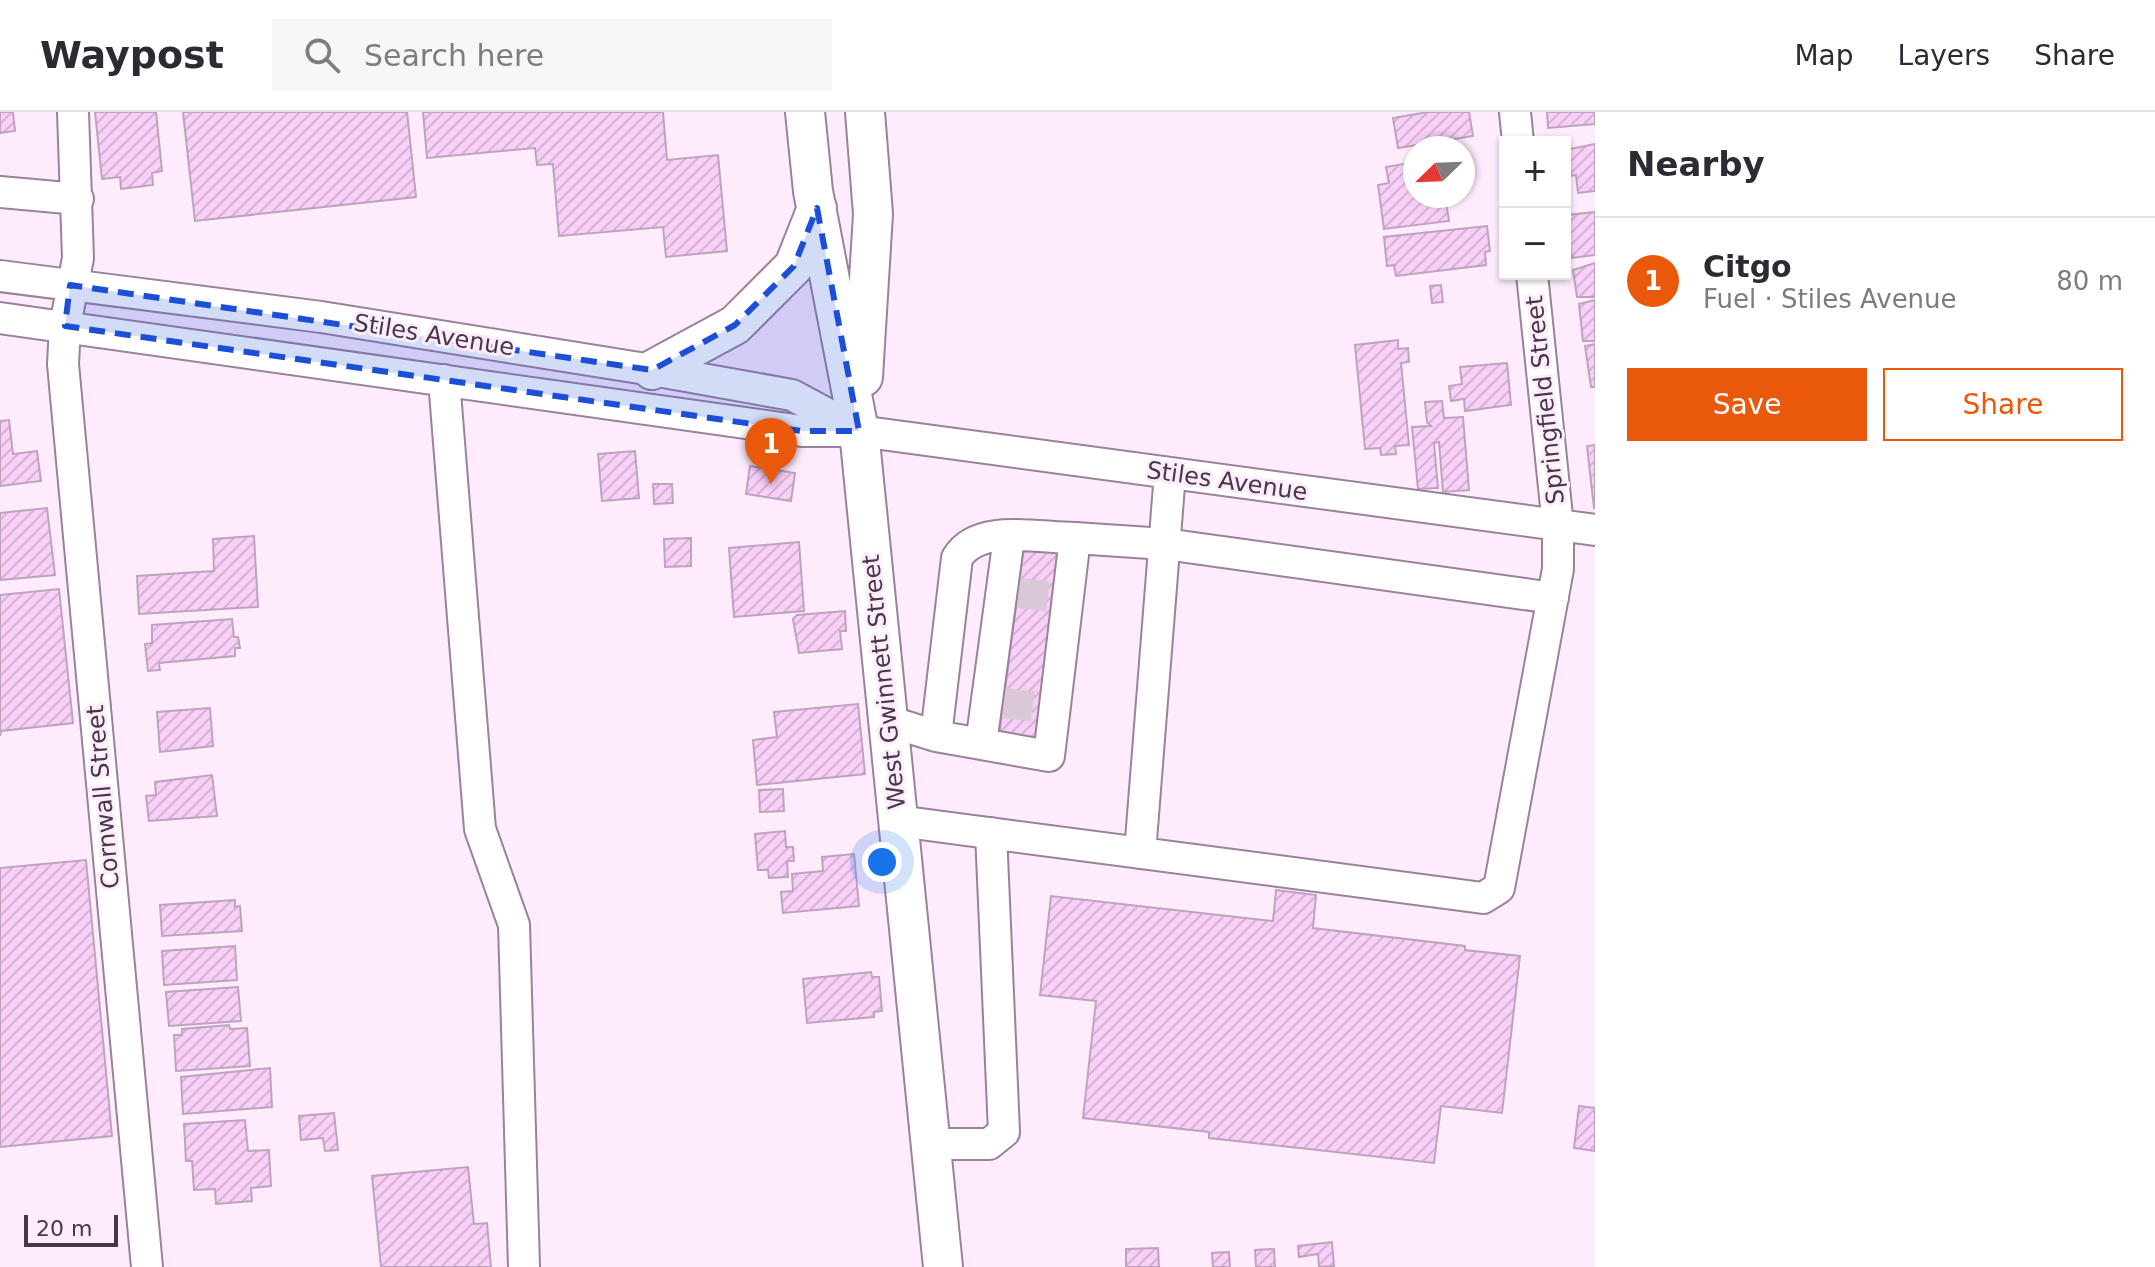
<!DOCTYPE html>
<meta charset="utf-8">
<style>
body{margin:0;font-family:"DejaVu Sans",sans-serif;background:#f7f7f7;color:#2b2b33}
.controls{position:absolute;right:24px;top:24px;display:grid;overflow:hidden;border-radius:0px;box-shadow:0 2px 6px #0004}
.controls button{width:72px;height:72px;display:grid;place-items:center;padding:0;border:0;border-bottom:2px solid #e1e1e2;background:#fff;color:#2b2b33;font:40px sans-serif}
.compass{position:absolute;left:1403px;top:24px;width:72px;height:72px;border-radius:50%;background:#fff;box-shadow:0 2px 6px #0004;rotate:247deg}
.scale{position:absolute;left:24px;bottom:20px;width:94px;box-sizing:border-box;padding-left:8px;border:4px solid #443944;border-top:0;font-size:22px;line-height:28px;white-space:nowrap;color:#443944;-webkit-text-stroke:6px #feecfd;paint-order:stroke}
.you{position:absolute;left:882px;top:750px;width:28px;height:28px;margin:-20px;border:6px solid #fff;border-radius:50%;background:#1a73e8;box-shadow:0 0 0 12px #1a73e833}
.badge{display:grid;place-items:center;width:52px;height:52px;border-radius:50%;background:#ea580c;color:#fff;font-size:26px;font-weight:700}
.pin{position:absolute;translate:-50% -66px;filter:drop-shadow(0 2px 4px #0008)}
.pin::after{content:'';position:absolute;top:42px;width:28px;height:24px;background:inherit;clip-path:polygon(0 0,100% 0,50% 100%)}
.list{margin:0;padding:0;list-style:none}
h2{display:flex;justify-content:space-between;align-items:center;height:104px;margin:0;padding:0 32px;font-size:34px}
h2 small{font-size:26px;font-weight:400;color:#7c7c81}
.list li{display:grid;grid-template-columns:52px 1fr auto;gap:24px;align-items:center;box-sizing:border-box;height:128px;padding:0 32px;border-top:2px solid #e1e1e2}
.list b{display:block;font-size:30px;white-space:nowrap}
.list p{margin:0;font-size:26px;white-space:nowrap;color:#7c7c81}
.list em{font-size:26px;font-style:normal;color:#7c7c81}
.actions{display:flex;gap:16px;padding:24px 32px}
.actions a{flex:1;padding:18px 0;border:2px solid #ea580c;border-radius:0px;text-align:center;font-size:28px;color:#ea580c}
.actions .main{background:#ea580c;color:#fff}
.icon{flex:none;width:44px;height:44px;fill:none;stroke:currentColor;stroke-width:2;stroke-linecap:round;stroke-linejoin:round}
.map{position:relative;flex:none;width:1595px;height:1155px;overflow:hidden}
header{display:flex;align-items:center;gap:48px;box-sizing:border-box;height:112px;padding:0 40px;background:#fff;border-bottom:2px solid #e1e1e2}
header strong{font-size:38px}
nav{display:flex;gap:44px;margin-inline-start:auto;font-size:28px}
.search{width:560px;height:72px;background:#f7f7f7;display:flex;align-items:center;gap:20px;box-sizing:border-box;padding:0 28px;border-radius:0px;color:#7c7c81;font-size:30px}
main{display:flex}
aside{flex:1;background:#fff}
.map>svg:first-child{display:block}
.building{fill:url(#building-hatch);stroke:#bea3be;stroke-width:2}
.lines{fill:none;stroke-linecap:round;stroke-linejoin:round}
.minor-tunnel{stroke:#d9c8d8;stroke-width:30;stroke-dasharray:30 15;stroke-linecap:butt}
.minor-casing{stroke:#9b819b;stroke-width:34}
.major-casing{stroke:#9b819b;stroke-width:42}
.minor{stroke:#fff;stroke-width:30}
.major{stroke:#fff;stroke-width:38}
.marked{fill:#1d4ed8;fill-opacity:0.2;stroke:#1d4ed8;stroke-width:6;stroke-dasharray:16 10;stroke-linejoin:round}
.labels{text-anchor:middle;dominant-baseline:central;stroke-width:6;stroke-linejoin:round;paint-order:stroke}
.street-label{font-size:24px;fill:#443944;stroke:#feecfd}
</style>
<header>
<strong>Waypost</strong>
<div class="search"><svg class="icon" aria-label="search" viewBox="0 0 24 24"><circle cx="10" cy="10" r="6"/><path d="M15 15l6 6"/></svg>Search here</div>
<nav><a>Map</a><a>Layers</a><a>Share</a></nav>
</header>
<main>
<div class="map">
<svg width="1595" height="1155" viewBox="0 0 1595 1155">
<defs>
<pattern id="building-hatch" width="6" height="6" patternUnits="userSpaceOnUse" patternTransform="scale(2)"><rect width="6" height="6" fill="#f8cff7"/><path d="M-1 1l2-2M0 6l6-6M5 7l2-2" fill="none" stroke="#d6b2d5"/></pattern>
</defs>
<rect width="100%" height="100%" fill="#feecfd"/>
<path class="building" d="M0,0h13l2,19 -15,2z
M95,0h61l6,59 -10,2 1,12 -32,4 -1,-12 -18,2z
M183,0h224l9,85 -221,24z
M423,0h240l4,48 51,-5 9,96 -61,6 -3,-30 -104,9 -6,-72 -16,1 -2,-17 -108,10z
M1428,0h41l4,24 -75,12 -5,-30z
M1547,0h48v12l-47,4z
M1595,32v47l-17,2 -2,-18 -7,1 -4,-26z
M1415,50v34h38l1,5 -8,1 3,19 -65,8 -6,-44 11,-2 -3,-16z
M1595,100v43l-24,3 -4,-43z
M1487,114l3,25 -5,1 1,13 -90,11 -2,-11 -7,1 -3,-29z
M1595,151v34h-18l-4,-27z
M1441,173l2,17 -11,1 -2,-17z
M1595,188v41h-12l-4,-37z
M1398,228v9l10,-1 1,14 -8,1 8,82 -14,1 1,8 -15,1 -1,-7 -15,1 -10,-104z
M1595,232v43h-4l-6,-41z
M1507,251l4,42 -46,6 -1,-12 -13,2 -2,-15 13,-2 -2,-17z
M1442,289l2,17 19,-1 6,73 -26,2 -4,-50 -5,1 4,45 -20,1 -6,-62 19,-1 -4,-4 -2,-20z
M9,308l4,34 24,-3 4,30 -41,5v-65z
M1595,333v62l-1,1 -7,-62z
M635,339l4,47 -37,3 -4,-47z
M750,354l45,7 -4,28 -45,-7z
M653,372h19l1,19 -19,1z
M47,396l8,67 -55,5v-67z
M254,424l4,71 -119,7 -2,-38 77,-5 -1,-32z
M691,426v28l-26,1 -1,-28z
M799,430l5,69 -70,6 -5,-69z
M1024,433l35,5 -25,198 -36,-5z
M59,477l14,134 -72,8 -1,5v-141z
M845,499l1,20h-6l2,18 -43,4 -6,-34 4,-4z
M232,507l2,18h4l2,11h-5v8l-76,7 1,7 -12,1 -3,-27 7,-1v-18z
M858,592l7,70 -108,11 -4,-45 24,-3 -3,-25z
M210,596l3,38 -53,6 -3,-40z
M212,663l5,41 -68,5 -3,-25 10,-1 -1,-13z
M783,677l1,22 -24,1 -1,-22z
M785,719l1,16h7l1,14h-7l1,16 -19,1 -1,-8h-10l-3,-36z
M854,742l5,52 -76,7 -2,-21 12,-1 -1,-17 31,-3 -1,-14z
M86,748l26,276 -112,11v-279z
M1276,778l40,5 -3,33 152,18v4l55,6 -18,157 -61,-7 -7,57 -225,-25v-6l-126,-14 13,-117 -56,-6 11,-99 222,25z
M235,788v7l5,-1 2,25 -80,5 -2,-31z
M235,834l2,34 -73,5 -2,-34z
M871,860l1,5h7l3,34 -8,1v5l-67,6 -4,-44z
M238,875l3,34 -72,5 -3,-34z
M229,913l1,4 17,-1 3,38 -74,5 -2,-36h8v-6z
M270,956l2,39 -89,7 -2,-37z
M1579,994l16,2v43l-21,-3z
M334,1001l4,37 -13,1 -2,-13 -22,2 -2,-24z
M245,1008l3,31 21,-1 2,36 -20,2 1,13 -36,3 -1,-15 -21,1 -2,-29h-6l-2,-37z
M468,1055l6,57 13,-1 4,44h-110l-9,-91z
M1332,1130l2,24 -15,1 -1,-13 -19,3 -1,-11z
M1158,1136l1,19h-33v-18z
M1274,1137l1,18h-19l-1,-17z
M1229,1140l1,15h-17l-1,-14z"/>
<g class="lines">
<path class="minor-tunnel" d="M1018,481l35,4
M1003,591l36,4"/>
<g class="minor-casing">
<path id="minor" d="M73,0l5,146 -13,68 -2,38 84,903
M1515,0l3,30
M0,80l78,7
M0,164l321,41 331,53 140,25 65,35
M0,206l802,113h57l736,99
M444,268l36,449 34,96 10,342
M888,609l48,15 113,20 26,-218 90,6 388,54
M936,624l21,-178c21,-35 81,-20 118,-20
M981,632l28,-207
M898,709l585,77 16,-10 59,-319v-43l-26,-252
M1140,741l30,-380
M931,1032h58l15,-12 -13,-299"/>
</g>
<g class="major-casing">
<path id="major" d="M805,0l8,79 46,240 84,836
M652,258l83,-45 59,-59 23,-58
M863,265l10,-163 -8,-102"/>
</g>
<use href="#minor" class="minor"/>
<use href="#major" class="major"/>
</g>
<path class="marked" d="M817,96l42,223h-57l-737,-105 5,-41 582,85 83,-45 59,-59z"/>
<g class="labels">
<g class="street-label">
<text transform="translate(434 223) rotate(9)">Stiles Avenue</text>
<text transform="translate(1545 288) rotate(-96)">Springfield Street</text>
<text transform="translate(1227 369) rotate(8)">Stiles Avenue</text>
<text transform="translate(884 570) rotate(-96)">West Gwinnett Street</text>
<text transform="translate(103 685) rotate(-95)">Cornwall Street</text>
</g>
</g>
</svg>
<div class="controls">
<button>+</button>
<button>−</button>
</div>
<svg class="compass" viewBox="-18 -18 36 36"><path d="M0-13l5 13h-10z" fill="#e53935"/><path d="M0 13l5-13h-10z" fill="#7c7c81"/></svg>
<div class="scale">20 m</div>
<div class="you"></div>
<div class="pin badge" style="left:771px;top:372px">1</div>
</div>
<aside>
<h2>Nearby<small></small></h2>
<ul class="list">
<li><span class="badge">1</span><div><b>Citgo</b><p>Fuel · Stiles Avenue</p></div><em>80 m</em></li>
</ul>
<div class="actions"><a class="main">Save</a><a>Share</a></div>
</aside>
</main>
